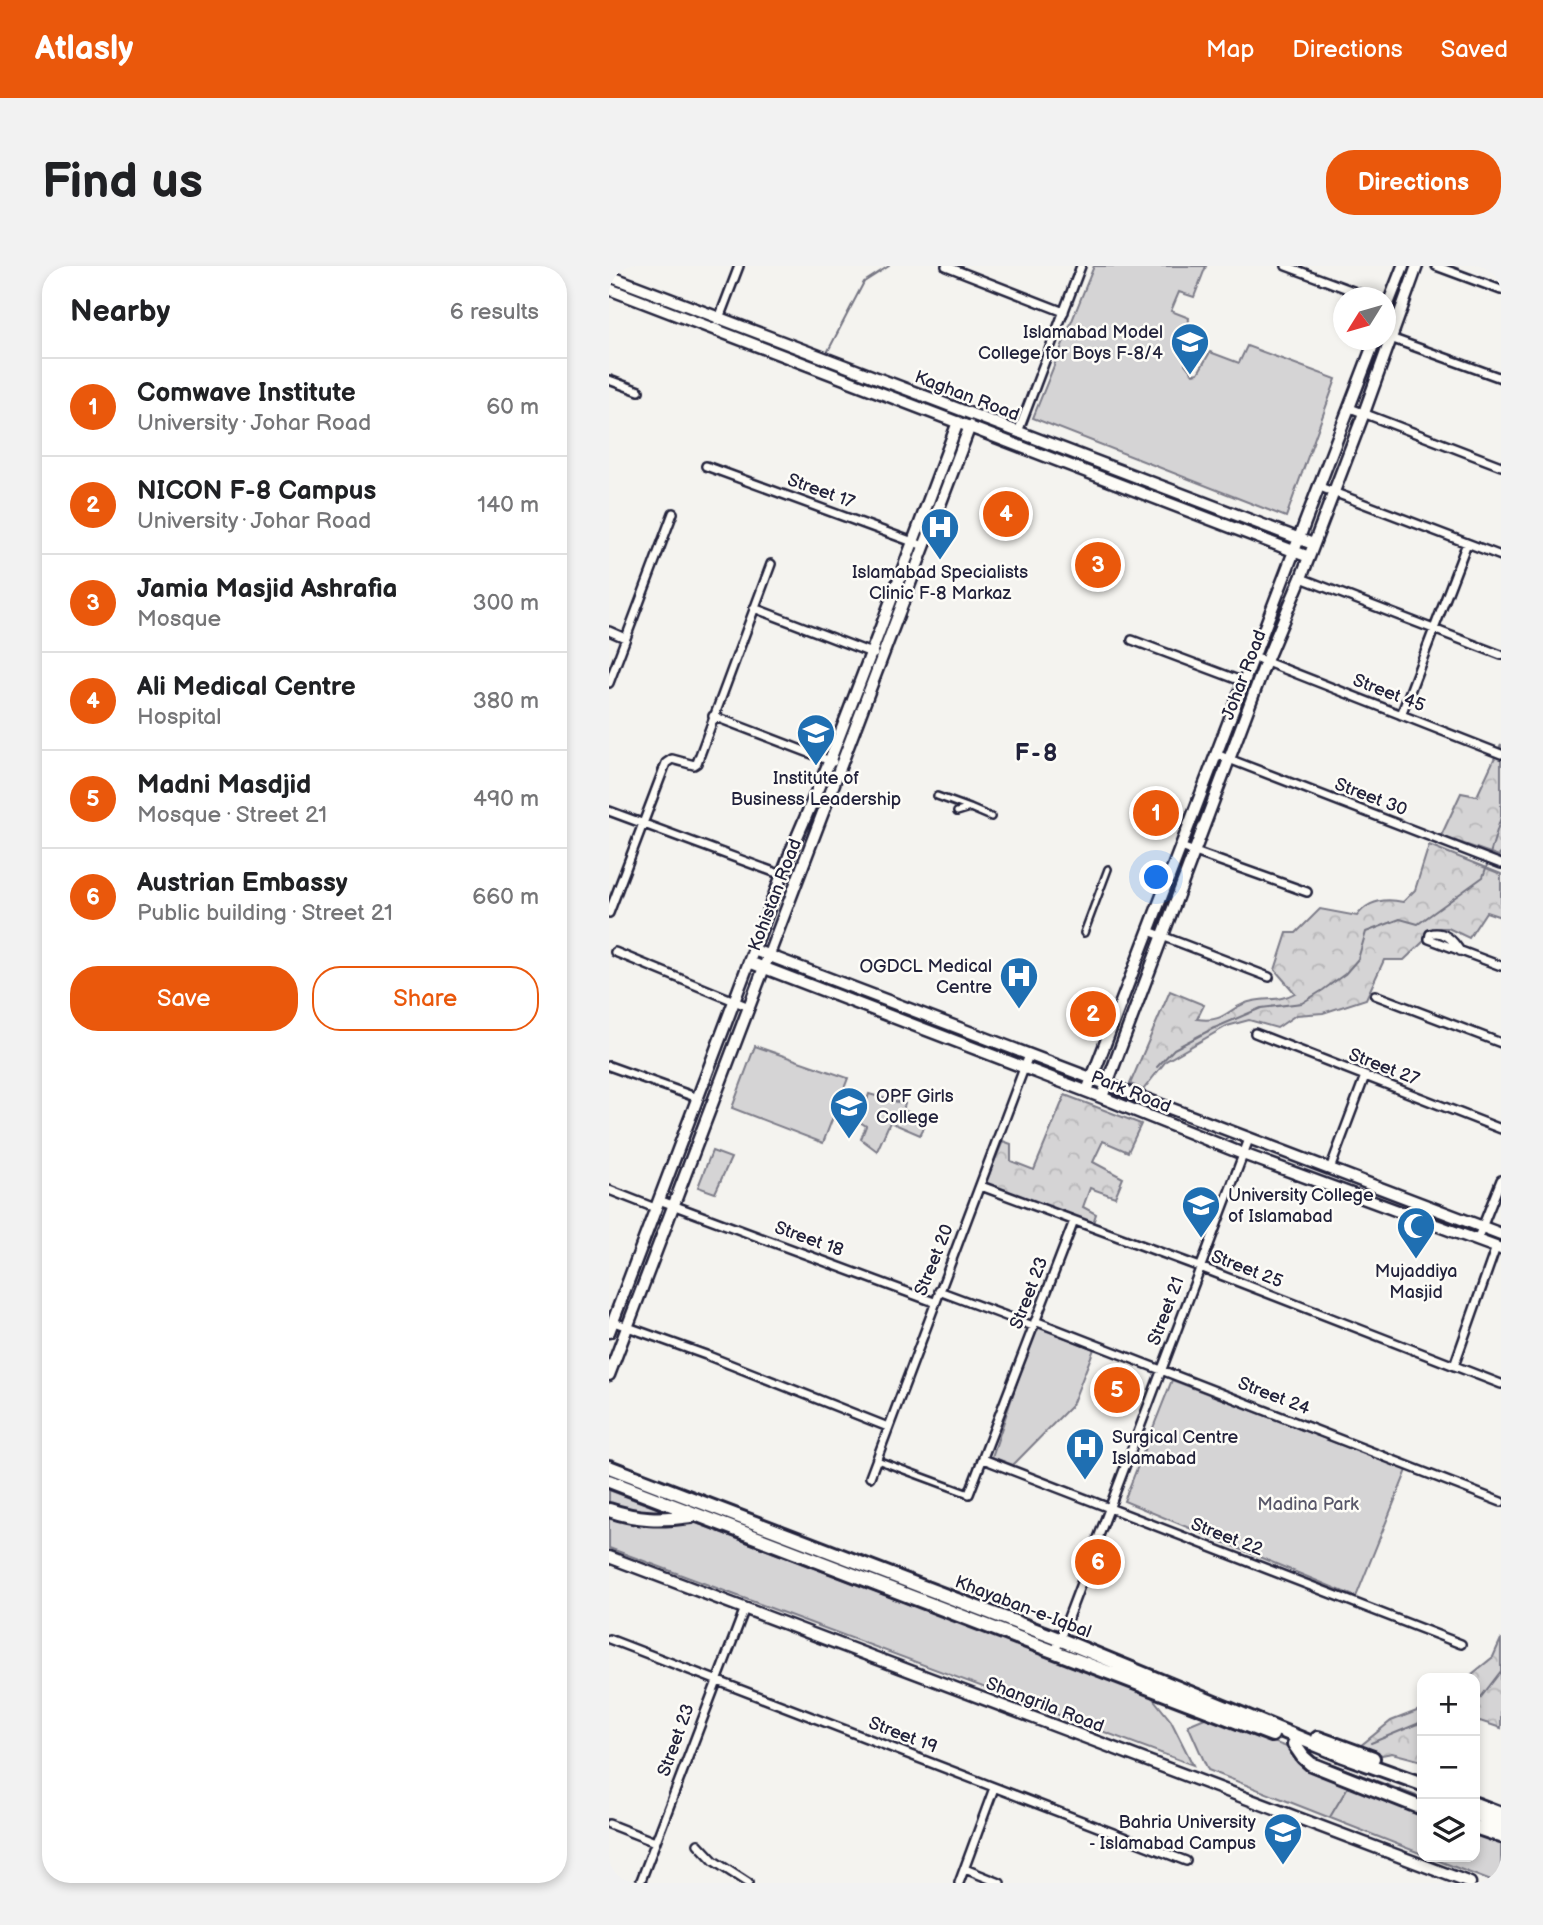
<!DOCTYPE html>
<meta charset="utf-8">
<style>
body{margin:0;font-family:"Balsamiq Sans",sans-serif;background:#f2f2f2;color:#202124}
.controls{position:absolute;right:21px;bottom:21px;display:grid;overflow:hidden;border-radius:14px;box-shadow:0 4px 10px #0003}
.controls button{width:63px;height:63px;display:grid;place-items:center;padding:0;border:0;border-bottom:2px solid #e0e0e0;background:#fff;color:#202124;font:35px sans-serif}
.compass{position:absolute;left:724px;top:21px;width:63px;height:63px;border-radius:50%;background:#fff;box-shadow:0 4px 10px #0003;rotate:233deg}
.you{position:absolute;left:548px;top:612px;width:24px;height:24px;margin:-18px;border:5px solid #fff;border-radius:50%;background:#1a73e8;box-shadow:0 0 0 10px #1a73e833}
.badge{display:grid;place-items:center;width:46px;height:46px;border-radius:50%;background:#ea580c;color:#fff;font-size:23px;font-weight:700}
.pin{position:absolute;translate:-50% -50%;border:4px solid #fff;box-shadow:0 2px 7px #0006}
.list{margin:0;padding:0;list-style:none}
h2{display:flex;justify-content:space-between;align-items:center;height:91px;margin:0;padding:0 28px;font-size:30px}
h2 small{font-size:23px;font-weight:400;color:#757577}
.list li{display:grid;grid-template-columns:46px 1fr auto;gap:21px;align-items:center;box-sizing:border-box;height:98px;padding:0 28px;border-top:2px solid #e0e0e0}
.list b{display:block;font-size:26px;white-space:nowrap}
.list p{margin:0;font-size:23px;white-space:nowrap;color:#757577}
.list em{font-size:23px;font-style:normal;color:#757577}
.actions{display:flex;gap:14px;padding:21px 28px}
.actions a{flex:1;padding:16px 0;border:2px solid #ea580c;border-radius:28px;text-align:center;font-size:24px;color:#ea580c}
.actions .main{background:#ea580c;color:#fff}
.icon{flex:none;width:38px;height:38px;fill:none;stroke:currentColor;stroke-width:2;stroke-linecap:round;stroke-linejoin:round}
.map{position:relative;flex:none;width:892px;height:1617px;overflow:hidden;border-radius:28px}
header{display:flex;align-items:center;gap:42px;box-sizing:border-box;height:98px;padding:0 35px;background:#ea580c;color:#fff}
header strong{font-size:33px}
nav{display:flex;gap:38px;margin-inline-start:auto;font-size:24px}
.intro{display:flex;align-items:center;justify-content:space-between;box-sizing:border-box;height:168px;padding:0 42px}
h1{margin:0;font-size:49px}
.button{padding:18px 32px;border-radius:28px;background:#ea580c;color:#fff;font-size:24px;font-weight:700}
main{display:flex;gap:42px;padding:0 42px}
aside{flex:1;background:#fff;border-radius:28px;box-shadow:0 4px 10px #0003}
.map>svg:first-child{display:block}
.green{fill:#d5d4d5;stroke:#7c7b88;stroke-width:2}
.forest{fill:url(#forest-crowns);stroke:#7c7b88;stroke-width:2}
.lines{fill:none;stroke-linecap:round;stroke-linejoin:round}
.stream{stroke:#757582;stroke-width:2}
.pedestrian-casing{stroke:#22223b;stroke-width:10}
.minor-casing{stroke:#22223b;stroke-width:12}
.tertiary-casing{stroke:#22223b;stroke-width:15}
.primary-casing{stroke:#22223b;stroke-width:18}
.pedestrian{stroke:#fdfcf7;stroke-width:5}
.minor{stroke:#fdfcf7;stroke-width:7}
.tertiary{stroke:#fdfcf7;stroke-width:10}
.primary{stroke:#fdfcf7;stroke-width:12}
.labels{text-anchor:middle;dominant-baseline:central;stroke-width:5;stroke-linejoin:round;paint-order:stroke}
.poi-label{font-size:18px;fill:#22223b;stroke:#fdfcf7;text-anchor:end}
.street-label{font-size:18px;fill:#22223b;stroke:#fdfcf7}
.park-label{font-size:18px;fill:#585769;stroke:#fdfcf7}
.district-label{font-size:24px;font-weight:bold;letter-spacing:2px;fill:#22223b;stroke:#fdfcf7}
</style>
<header>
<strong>Atlasly</strong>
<nav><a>Map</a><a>Directions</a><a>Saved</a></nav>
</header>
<div class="intro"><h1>Find us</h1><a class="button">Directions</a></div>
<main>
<aside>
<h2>Nearby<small>6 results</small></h2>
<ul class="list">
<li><span class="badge">1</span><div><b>Comwave Institute</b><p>University · Johar Road</p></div><em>60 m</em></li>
<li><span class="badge">2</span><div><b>NICON F-8 Campus</b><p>University · Johar Road</p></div><em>140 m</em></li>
<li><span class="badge">3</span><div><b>Jamia Masjid Ashrafia</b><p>Mosque</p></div><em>300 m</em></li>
<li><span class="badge">4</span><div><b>Ali Medical Centre</b><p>Hospital</p></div><em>380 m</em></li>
<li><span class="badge">5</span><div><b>Madni Masdjid</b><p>Mosque · Street 21</p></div><em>490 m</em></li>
<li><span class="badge">6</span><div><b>Austrian Embassy</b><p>Public building · Street 21</p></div><em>660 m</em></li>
</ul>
<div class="actions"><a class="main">Save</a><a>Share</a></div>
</aside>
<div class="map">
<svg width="892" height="1617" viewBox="0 0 892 1617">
<defs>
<pattern id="forest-crowns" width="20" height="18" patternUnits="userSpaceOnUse" patternTransform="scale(1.75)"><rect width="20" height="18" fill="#d5d4d5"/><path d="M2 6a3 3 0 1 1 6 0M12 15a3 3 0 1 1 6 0" fill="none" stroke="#b7b6b8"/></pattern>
</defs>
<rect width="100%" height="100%" fill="#f4f3ef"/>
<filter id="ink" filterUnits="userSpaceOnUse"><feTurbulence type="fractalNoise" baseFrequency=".0143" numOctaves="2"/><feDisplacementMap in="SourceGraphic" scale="14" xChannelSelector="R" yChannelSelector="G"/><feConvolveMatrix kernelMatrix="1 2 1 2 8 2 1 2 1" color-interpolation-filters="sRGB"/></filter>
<g filter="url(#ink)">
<path class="green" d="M485,0h112l-12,31 -15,-5 -8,19 18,7 -4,46 8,10 5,-1 12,-21 29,11 8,-17 89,33 -50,138 -253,-99z
M146,780l93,32 -25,65 -91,-35z
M260,828l36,10 -2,6 25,10 -8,15 -30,-13 -13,29 -16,-12 5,-13 -6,-4z
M103,885l19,7 -16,35 -17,-6z
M427,1060l58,23 -22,56 -59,60 -21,-8z
M563,1114l235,90 -51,127 -232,-96z
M0,1224l542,206 20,25 22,44 -584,-217z
M598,1451l215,81v56l-214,-84 -20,-45z
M866,1552l26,10v55h-5l-67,-26h46z"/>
<path class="forest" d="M892,478v109l-2,3 -58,-20 20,-43 16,3z
M820,579l72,29v43l-15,-5 -17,26 -21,-10h-15l-8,12 -21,20h-20l-18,39 -43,14 -27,2 -19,13 -28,-8 -22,6 -61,35 -23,29 -13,-6 40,-93 34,14 -7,14c30,5 32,-14 56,-18 16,-3 28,0 42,-8l-20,-23 12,-37h9l24,-24 37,7c11,-15 28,-18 46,-14l12,-12z
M456,829l76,29 -13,28 -25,-11 -10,21 30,16 -8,19 -25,-9 -7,19 13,7 -4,12 -107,-43 18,-42 8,3v17l23,9z
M892,1373v89l-21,-7 -5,3v-46h-8l26,-21z
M813,1443v52l-30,-8 -10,2 -23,-8 32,-26z"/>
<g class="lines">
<path class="stream" d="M219,85l36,-69 25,-16
M881,588l11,-37
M548,801l17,-18 38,-20 49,-21 41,-5 21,-13 22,-16 13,-15 8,-27 34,-13 18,5 65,-47 4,-12
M866,1437l3,-2 23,-30
M762,1477l51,-21
M721,1551l19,-32"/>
<g class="pedestrian-casing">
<path id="pedestrian" d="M328,530l33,12
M348,546l13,-4 21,9
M475,667l24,-64
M268,1194l92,34"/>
</g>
<g class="minor-casing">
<path id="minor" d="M337,0l118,46
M677,0l86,32
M827,0l65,24
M109,55l21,-55
M776,70l116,42
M0,114l30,11
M741,142l151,58
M409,166l63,-166
M97,200l218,80
M711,221l181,69
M692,312l200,77
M145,342l120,46
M0,365l16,7
M523,374l112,42
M645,391l247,97
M0,417l64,-170
M792,449l66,-172
M104,450l120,46
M607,488l285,110
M0,545l173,64
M572,581l126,45
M0,647l57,-150 6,-4 22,6 3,-2 74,-199
M540,665l120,46
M851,685c-7,-11 -16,-21 -30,-17l-1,5 72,27
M6,686l134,55
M766,729l126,48
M646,767l246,96
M0,800l89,32
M721,903l35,-93
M372,920l219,81 301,117
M0,924l46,18
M50,934l275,102
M868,974l24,-60
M330,1025l94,35
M2,1055l95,34 182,72
M426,1055l466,181
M845,1100l42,-119
M374,1193l478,185
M261,1211l159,-422
M360,1228l105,-273
M0,1373l577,222
M446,1386l194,-513
M0,1558l46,18
M89,1578l16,17 34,22
M356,1603l35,14
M31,1617l105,-275
M350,1617l35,-95"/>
</g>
<g class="tertiary-casing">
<path id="tertiary" d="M0,10l704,268
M0,23l700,268
M776,46l18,-46
M145,684l747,284
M140,696l347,133 147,59 258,95
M478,825l288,-751
M493,831l164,-436 35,-83 63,-165 53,-147
M0,1066l182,-481 39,-91 51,-133 77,-205
M0,1109l361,-949
M0,1291l861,326"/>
</g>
<g class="primary-casing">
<path id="primary" d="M0,1201l450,172 282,116 81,29
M0,1215l663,254
M0,1244c29,10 52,10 82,6
M709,1472l55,20
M685,1478l9,13 8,7 111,44
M866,1538l26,10
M866,1548l26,10
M866,1561l26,9"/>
</g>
<use href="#pedestrian" class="pedestrian"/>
<use href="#minor" class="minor"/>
<use href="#tertiary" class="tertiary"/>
<use href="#primary" class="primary"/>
</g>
</g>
<defs>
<g id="university-pin" transform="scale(2.0125)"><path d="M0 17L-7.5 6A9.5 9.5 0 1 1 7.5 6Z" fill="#1f6fb2" stroke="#fdfcf7"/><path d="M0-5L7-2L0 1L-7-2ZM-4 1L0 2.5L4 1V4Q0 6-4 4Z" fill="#fff"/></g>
<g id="hospital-pin" transform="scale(2.0125)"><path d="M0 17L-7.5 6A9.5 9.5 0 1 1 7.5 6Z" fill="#1f6fb2" stroke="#fdfcf7"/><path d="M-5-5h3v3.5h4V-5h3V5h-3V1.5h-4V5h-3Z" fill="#fff"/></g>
<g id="mosque-pin" transform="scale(2.0125)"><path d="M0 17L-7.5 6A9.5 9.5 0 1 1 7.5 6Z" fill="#1f6fb2" stroke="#fdfcf7"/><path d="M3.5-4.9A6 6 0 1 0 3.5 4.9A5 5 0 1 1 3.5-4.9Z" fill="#fff"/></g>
</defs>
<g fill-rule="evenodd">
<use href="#university-pin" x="581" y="76"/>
<use href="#hospital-pin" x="331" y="261"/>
<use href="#university-pin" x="207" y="467"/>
<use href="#hospital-pin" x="410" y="710"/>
<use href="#university-pin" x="240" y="840"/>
<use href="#university-pin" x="592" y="939"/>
<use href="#mosque-pin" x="807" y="960"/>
<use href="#hospital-pin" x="476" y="1181"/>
<use href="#university-pin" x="674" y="1566"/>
</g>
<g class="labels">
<g class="poi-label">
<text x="554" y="66">Islamabad Model<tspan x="554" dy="21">College for Boys F-8/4</tspan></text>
<text x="331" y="306" text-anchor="middle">Islamabad Specialists<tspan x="331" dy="21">Clinic F-8 Markaz</tspan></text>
<text x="207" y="512" text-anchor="middle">Institute of<tspan x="207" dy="21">Business Leadership</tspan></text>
<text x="383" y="700">OGDCL Medical<tspan x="383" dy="21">Centre</tspan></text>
<text x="267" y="830" text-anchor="start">OPF Girls<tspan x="267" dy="21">College</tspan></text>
<text x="619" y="929" text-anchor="start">University College<tspan x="619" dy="21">of Islamabad</tspan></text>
<text x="807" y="1005" text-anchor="middle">Mujaddiya<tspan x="807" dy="21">Masjid</tspan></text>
<text x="503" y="1171" text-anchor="start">Surgical Centre<tspan x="503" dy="21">Islamabad</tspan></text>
<text x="647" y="1556">Bahria University<tspan x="647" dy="21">- Islamabad Campus</tspan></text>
</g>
<g class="street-label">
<text transform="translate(358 130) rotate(21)">Kaghan Road</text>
<text transform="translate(212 225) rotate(20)">Street 17</text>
<text transform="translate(635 409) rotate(-69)">Johar Road</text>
<text transform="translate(780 427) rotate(21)">Street 45</text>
<text transform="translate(762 531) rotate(21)">Street 30</text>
<text transform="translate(166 629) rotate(-69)">Kohistan Road</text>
<text transform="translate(775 801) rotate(21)">Street 27</text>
<text transform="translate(522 826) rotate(22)">Park Road</text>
<text transform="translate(200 973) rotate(20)">Street 18</text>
<text transform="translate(325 994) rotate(-68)">Street 20</text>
<text transform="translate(638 1003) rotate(21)">Street 25</text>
<text transform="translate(420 1027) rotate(-69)">Street 23</text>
<text transform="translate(557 1045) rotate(-69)">Street 21</text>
<text transform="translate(665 1130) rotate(21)">Street 24</text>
<text transform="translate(618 1271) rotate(21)">Street 22</text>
<text transform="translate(414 1341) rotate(21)">Khayaban-e-Iqbal</text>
<text transform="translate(436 1439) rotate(21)">Shangrila Road</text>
<text transform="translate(294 1469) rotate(21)">Street 19</text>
<text transform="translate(67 1474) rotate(-70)">Street 23</text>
</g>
<g class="park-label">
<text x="699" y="1238">Madina Park</text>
</g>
<g class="district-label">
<text x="428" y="487">F-8</text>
</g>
</g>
</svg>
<div class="controls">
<button>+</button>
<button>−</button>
<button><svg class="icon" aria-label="layers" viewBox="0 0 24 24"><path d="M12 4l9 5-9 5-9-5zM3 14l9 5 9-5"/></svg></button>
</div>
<svg class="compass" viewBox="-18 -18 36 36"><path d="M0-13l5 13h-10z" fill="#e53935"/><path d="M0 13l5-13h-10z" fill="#757577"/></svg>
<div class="you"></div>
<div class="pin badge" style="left:547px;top:547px">1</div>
<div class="pin badge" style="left:484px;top:748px">2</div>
<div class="pin badge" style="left:489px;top:299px">3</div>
<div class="pin badge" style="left:397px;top:248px">4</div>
<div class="pin badge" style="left:508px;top:1124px">5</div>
<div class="pin badge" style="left:489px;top:1296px">6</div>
</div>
</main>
